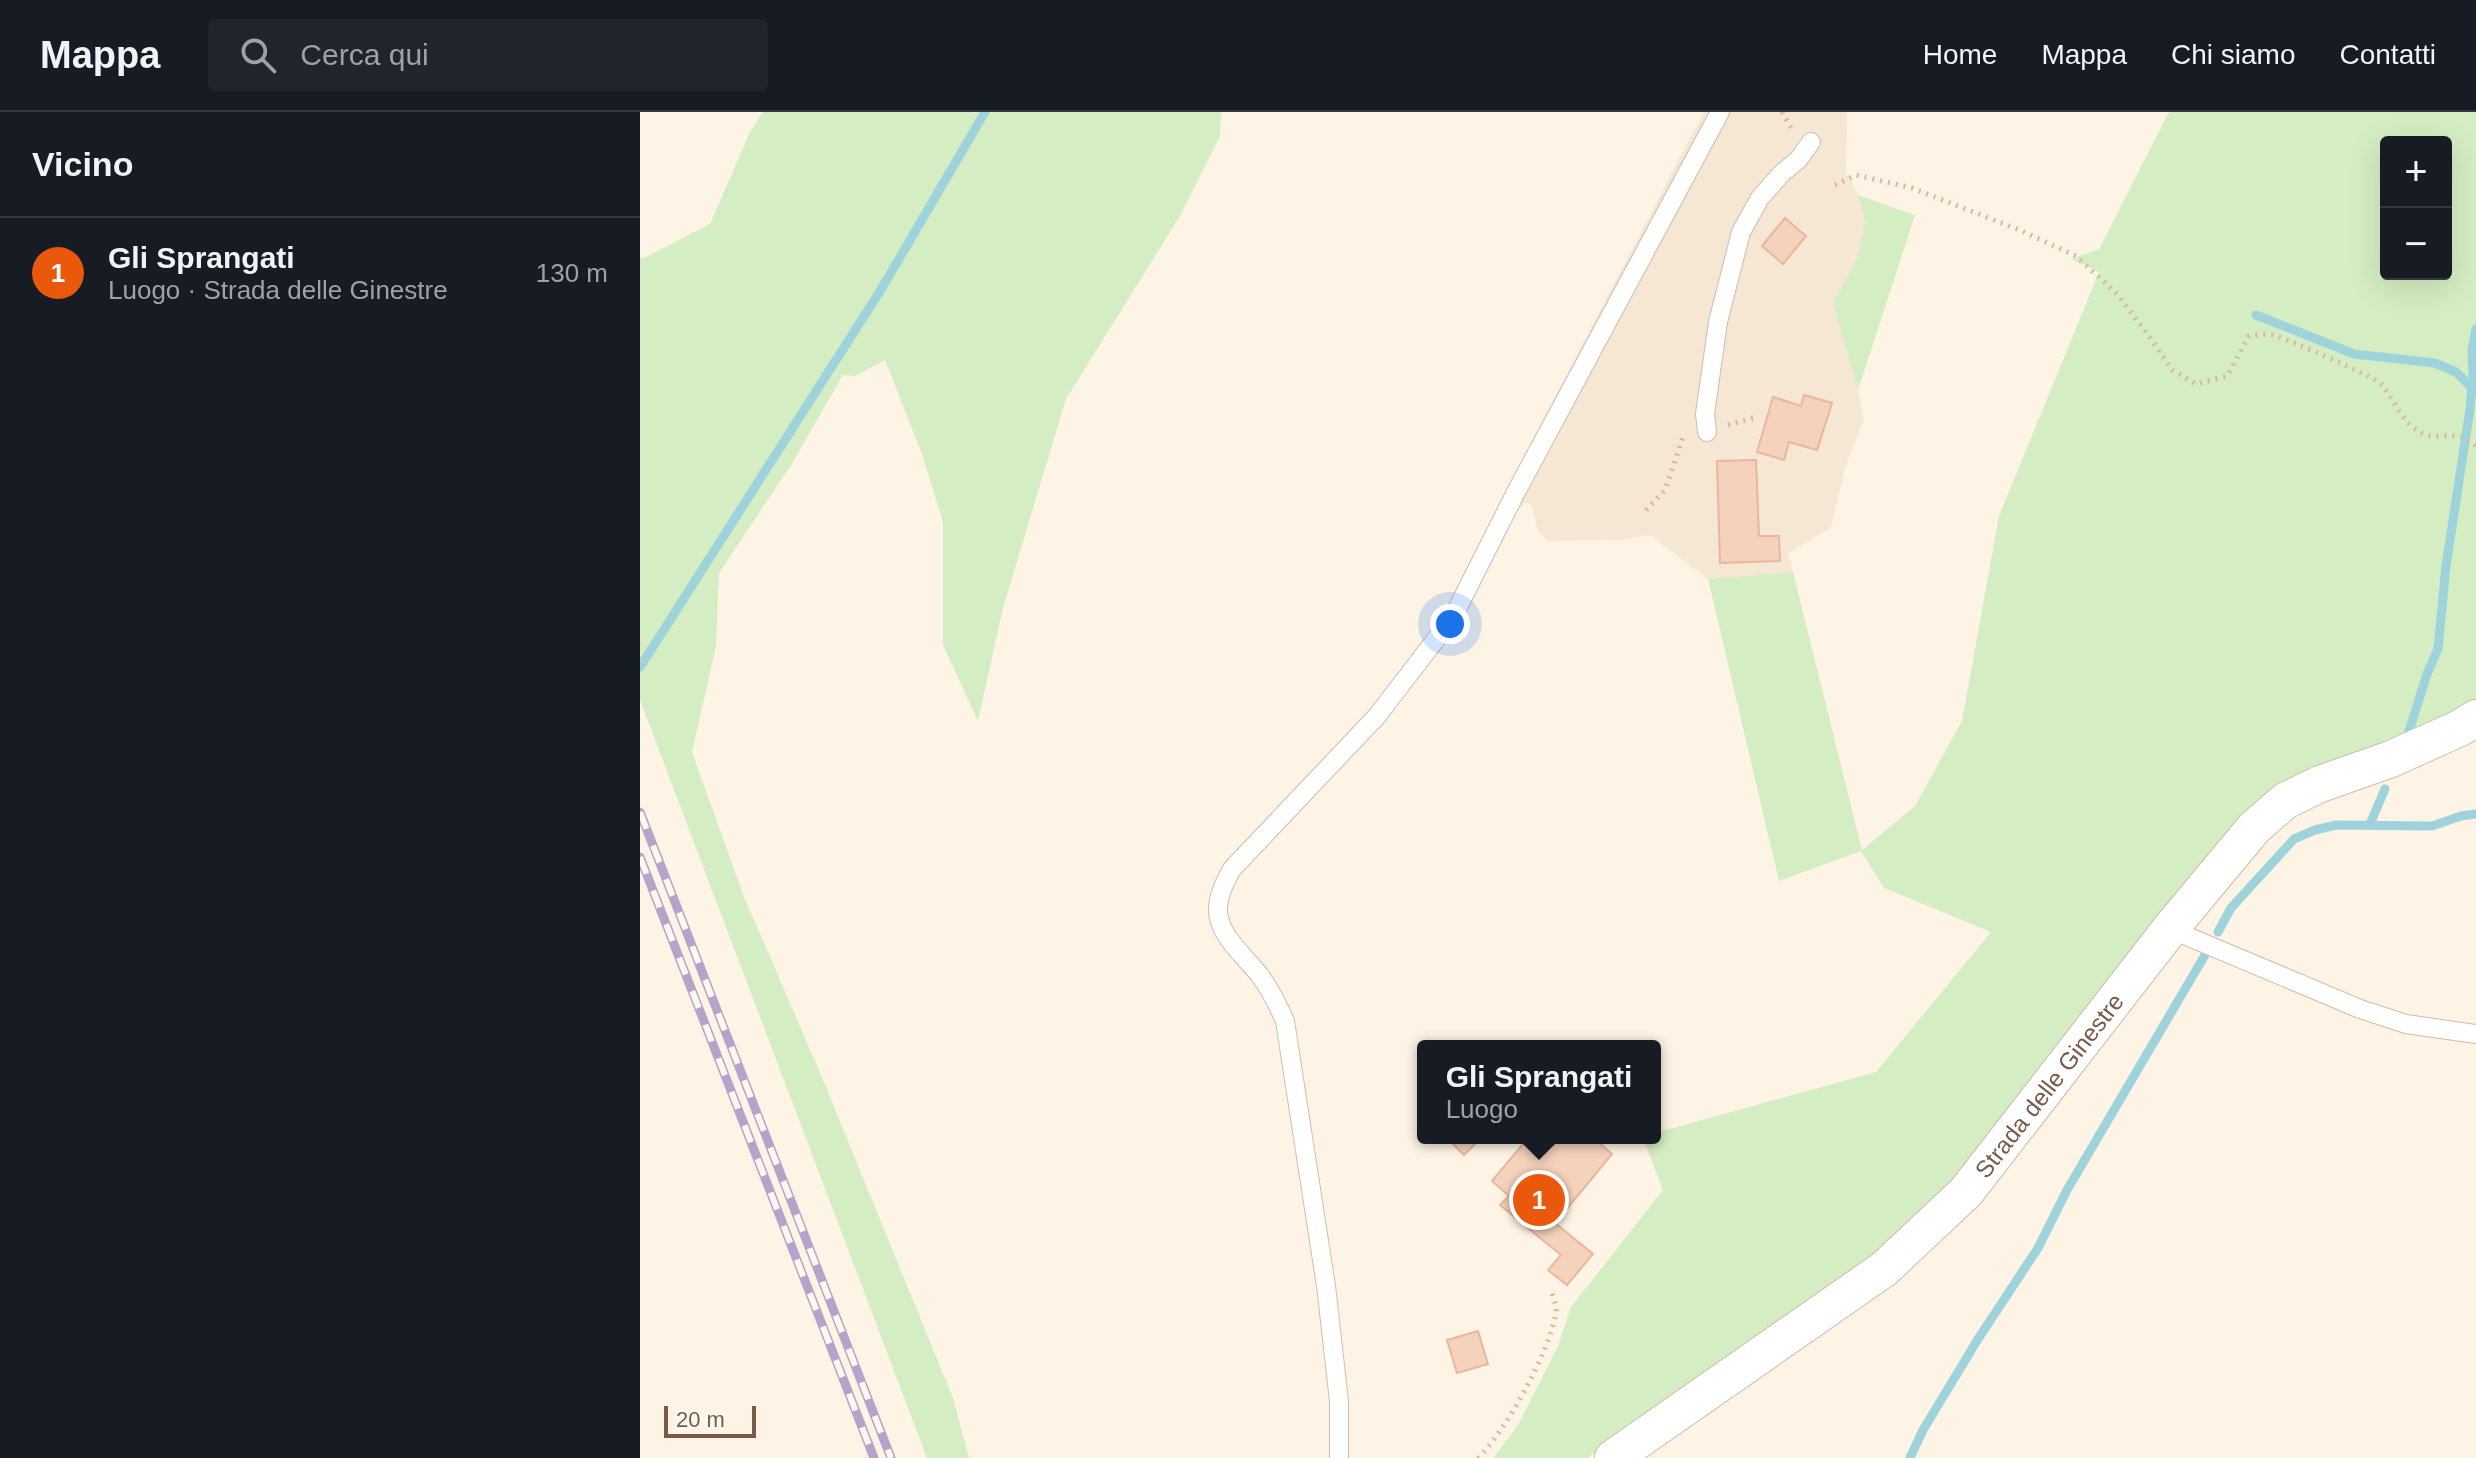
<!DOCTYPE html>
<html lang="it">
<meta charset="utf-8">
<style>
body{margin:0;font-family:Helvetica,sans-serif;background:#20242c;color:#f1f3f6}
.controls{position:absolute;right:24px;top:24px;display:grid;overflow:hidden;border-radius:8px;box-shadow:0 8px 32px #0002}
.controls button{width:72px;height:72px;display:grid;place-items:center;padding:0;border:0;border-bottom:2px solid #363941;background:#171b24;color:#f1f3f6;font:40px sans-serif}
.scale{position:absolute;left:24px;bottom:20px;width:92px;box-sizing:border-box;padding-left:8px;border:4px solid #7a5949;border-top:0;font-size:22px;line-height:28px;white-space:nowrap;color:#7a5949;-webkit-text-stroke:6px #fff8ee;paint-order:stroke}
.you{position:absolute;left:810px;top:512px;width:28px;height:28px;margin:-20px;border:6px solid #fff;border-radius:50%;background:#1a73e8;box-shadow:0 0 0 12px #1a73e833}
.badge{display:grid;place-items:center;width:52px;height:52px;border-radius:50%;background:#ea580c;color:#fff;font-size:26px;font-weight:700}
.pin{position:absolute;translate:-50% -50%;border:4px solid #fff;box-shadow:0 2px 8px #0006}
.popup{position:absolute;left:777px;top:928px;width:244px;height:104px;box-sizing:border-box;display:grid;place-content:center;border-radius:8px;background:#171b24;filter:drop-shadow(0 2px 6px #0005);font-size:26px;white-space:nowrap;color:#9ea1a6}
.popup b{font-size:30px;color:#f1f3f6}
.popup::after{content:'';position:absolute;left:50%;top:100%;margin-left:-16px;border:16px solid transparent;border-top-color:#171b24}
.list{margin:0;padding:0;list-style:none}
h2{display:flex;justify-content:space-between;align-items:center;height:104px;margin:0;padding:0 32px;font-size:34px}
h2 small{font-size:26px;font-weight:400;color:#9ea1a6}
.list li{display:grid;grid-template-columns:52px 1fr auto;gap:24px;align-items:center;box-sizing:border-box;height:112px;padding:0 32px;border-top:2px solid #363941}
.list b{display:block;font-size:30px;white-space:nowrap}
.list p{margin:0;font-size:26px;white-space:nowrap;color:#9ea1a6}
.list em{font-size:26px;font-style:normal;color:#9ea1a6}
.icon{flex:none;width:44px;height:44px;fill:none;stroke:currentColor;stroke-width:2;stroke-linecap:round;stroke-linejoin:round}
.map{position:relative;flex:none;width:1836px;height:1346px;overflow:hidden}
header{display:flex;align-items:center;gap:48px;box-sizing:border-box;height:112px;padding:0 40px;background:#171b24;border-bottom:2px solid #363941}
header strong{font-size:38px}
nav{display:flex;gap:44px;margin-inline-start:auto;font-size:28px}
.search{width:560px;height:72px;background:#20242c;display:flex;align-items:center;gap:20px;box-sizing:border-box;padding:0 28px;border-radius:8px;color:#9ea1a6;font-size:30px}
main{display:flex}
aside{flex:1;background:#171b24}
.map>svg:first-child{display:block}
.residential{fill:#f6e6d4}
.green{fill:#d5edc3;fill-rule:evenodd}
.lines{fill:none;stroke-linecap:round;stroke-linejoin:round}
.stream{stroke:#9fd3dc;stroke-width:9}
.building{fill:#f5d2bc;stroke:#e9b79b;stroke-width:2}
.lane-casing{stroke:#d1bbab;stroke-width:20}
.street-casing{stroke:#d1bbab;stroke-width:38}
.path{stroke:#dbb59f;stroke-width:5;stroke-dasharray:2 6;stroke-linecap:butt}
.lane{stroke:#fff;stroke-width:18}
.street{stroke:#fff;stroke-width:36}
.rail-casing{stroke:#b7a3c9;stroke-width:9}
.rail{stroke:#fff8ee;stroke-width:6;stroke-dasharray:18;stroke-linecap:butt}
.labels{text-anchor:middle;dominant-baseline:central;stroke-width:8;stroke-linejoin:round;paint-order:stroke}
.street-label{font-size:24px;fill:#7a5949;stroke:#fff8ee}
</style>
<header>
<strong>Mappa</strong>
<div class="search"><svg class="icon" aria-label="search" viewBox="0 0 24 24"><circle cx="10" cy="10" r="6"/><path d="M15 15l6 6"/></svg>Cerca qui</div>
<nav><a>Home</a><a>Mappa</a><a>Chi siamo</a><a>Contatti</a></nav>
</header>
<main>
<aside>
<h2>Vicino<small></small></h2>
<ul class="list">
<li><span class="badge">1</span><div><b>Gli Sprangati</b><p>Luogo · Strada delle Ginestre</p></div><em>130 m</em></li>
</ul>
</aside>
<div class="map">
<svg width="1836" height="1346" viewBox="0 0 1836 1346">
<rect width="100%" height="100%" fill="#fef4e6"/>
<path class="residential" d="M1064,0h143l-1,60 12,23 7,26 -8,38 -24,44 25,87 6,29 -19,49 -14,59 -43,27 5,18 -85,7 -58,-44 -31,5 -71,1 -11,-11 -3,-19 -4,-8h-5l-5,5 -18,-10z"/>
<path class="green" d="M123,0h458l-1,24 -40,80 -114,183 -63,209 -25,113 -35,-76v-123l-21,-68 -37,-94 -30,16 -12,-1 -52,90 -72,108 -3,73 -24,106 52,145 77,178 132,323 16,60h-42l-287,-758v-442l6,-1 64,-33 40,-92z
M1529,0h307v593l-158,68 -398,450 -332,235h-95l25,-33 40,-79 13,-39 92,-117 -20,-52h12v-5l221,-61 115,-140 -107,-44 -23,-37 -82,30 -71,-302 85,-7 69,278 53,-44 47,-85 37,-205 100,-244 -28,-13 28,-10zM1746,30h60v132h-60z
M1218,83l57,20 -57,175 -25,-87 24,-44 8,-38z"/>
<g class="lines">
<path class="stream" d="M1616,203l98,39 81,9 21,9 16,16
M0,555l242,-379 103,-176
M1769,619l18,-57 11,-25 8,-83 24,-157 3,-34 -1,-25 4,-21
M1730,712l15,-35
M1578,820l13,-24 63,-69 21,-9 21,-5 96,1 29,-10 15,-2
M1270,1346l13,-28 55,-91 60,-91 29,-58 138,-235"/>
</g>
<path class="building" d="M1145,106l21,18 -23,28 -21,-18z
M1164,283l28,8 -15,47 -28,-8 -5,18 -27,-8 16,-55 28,9z
M1116,348l3,76h20l1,25 -60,2 -3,-102z
M807,1026h34l-17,17z
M888,1026h66l18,16 -57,69 38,31 -26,31 -19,-15 13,-15 -61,-50 9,-9 -17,-15z
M838,1219l10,33 -31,9 -10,-33z"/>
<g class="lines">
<g class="lane-casing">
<path id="lane" d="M1067,320l-2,-18 13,-92 23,-90 19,-34 22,-25 16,-13 13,-18
M1530,817l190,80 46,15 70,10
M699,1346v-57l-13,-115 -41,-265c-7,-16 -14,-30 -24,-44 -14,-19 -43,-41 -43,-67 0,-15 7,-28 14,-41l145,-153 76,-99 63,-125 204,-380"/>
</g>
<g class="street-casing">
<g id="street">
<path id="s1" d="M973,1346l271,-189 82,-77 204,-263 84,-101 31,-27 35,-17 71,-25 69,-31 16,-10"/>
</g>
</g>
<path class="path" d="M1142,0l10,18
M1195,73l21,-10 56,13 105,41 59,27 42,39 31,41 23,34 24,14 31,-8 22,-40c8,-1 17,-3 24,-1 14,4 102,42 108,49 12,14 18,32 33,44 25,19 39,-4 62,18
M1088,313l25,-7
M1006,398l19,-20 18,-53
M838,1346c28,-27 72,-107 78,-146 1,-6 -2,-12 -4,-19"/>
<use href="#lane" class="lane"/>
<use href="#street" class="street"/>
<g class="rail-casing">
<path id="rail" d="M0,700l251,646
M0,745l234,601"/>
</g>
<use href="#rail" class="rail"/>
</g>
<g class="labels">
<g class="street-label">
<text stroke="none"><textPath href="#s1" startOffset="578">Strada delle Ginestre</textPath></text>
</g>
</g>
</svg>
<div class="controls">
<button>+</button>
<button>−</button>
</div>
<div class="scale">20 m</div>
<div class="you"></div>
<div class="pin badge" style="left:899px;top:1088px">1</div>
<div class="popup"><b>Gli Sprangati</b>Luogo</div>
</div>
</main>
